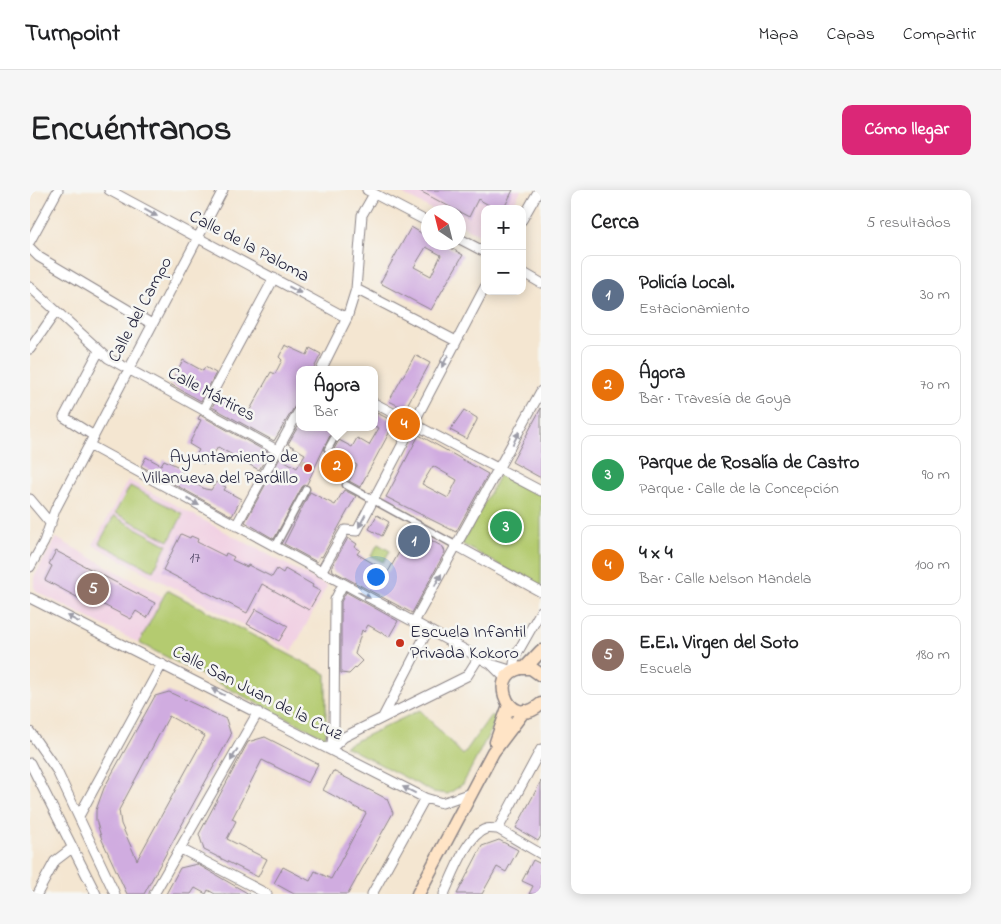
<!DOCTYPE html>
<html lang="es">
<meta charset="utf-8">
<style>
body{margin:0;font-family:"Indie Flower",sans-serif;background:#f6f6f6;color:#202124}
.controls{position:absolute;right:15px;top:15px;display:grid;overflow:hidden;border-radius:10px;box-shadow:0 2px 12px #0003}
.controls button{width:45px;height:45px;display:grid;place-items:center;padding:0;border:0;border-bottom:1px solid #e0e0e0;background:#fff;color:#202124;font:25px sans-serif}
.compass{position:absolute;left:391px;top:15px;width:45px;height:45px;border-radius:50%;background:#fff;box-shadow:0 2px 12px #0003;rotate:325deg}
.you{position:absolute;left:345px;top:386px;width:18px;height:18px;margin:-12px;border:4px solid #fff;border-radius:50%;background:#1a73e8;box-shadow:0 0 0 8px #1a73e833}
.badge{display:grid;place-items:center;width:32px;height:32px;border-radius:50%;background:#db2777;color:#fff;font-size:16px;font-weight:700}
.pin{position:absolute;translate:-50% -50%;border:2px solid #fff;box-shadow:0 1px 5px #0006}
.popup{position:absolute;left:266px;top:176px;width:82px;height:65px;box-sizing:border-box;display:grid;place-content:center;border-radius:10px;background:#fff;filter:drop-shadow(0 1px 4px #0005);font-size:16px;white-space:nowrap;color:#757577}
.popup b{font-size:19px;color:#202124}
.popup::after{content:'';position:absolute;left:50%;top:100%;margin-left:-10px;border:10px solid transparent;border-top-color:#fff}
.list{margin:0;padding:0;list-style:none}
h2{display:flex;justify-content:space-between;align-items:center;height:65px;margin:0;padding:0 20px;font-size:21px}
h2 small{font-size:16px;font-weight:400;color:#757577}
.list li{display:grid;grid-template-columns:32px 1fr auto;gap:15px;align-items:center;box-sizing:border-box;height:80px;margin:0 10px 10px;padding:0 10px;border:1px solid #e0e0e0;border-radius:10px}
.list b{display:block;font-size:19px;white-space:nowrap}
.list p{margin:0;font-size:16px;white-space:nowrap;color:#757577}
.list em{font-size:16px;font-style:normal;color:#757577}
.map{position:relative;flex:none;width:511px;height:704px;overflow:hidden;border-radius:10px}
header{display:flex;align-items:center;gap:30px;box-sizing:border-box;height:70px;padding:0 25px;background:#fff;border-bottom:1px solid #e0e0e0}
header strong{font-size:24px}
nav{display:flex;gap:28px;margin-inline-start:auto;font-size:18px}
.intro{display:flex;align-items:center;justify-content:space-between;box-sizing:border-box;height:120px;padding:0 30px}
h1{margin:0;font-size:35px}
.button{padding:12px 22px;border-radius:10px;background:#db2777;color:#fff;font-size:18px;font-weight:700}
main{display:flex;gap:30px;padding:0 30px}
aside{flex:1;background:#fff;border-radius:10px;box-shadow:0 2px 12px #0003}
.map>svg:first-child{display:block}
.built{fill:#f1d0e3}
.green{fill:#b4cb70;stroke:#6b7656}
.building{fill:#d0ace0;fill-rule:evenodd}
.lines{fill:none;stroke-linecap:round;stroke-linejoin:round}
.pedestrian-tunnel{stroke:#cabfb3;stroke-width:6;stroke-dasharray:6 3;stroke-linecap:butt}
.pedestrian-casing{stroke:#8b8486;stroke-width:9}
.minor-casing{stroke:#8b8486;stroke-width:11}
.secondary-casing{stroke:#8b8486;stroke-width:15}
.pedestrian{stroke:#fff;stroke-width:6}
.minor{stroke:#fff;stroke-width:9}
.secondary{stroke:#ffe4c6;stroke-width:12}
.oneway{fill:#9c9ca7}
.poi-dot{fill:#c8321e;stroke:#f6f6f2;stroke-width:2}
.labels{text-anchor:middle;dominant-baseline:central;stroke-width:5;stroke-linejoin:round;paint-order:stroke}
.number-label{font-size:15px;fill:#4e4464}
.street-label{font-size:18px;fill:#22223b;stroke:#f6f6f2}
.poi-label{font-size:18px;fill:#22223b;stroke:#f6f6f2;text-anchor:end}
</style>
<header>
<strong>Turnpoint</strong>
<nav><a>Mapa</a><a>Capas</a><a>Compartir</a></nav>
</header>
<div class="intro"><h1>Encuéntranos</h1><a class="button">Cómo llegar</a></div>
<main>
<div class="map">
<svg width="511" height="704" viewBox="0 0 511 704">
<rect width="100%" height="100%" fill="#f6f6f2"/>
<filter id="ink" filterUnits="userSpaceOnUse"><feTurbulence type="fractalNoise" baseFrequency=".02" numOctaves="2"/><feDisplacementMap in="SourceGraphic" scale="10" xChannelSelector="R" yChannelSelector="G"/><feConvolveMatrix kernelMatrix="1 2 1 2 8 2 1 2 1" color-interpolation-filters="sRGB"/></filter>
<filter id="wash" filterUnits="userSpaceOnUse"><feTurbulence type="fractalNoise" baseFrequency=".0096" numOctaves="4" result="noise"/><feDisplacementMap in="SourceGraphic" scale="20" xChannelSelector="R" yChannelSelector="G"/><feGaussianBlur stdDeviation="1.12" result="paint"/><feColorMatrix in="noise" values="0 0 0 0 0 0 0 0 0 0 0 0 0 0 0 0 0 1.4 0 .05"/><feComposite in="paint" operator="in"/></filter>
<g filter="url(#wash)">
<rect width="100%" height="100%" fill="#f4e6d1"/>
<path class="built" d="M365,0h126l-10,19h-26l-2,28 -24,-13 -1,-12h-21z
M98,290l199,106 -35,65 -199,-106z
M26,348l107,59 -24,46 -102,-51 -3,-5v-10z"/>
<path class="green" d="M470,284l41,21v93l-79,-44z
M100,296l53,28 -14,27 -54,-28z
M84,326l53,29 -14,26 -54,-28z
M348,354l12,7 -7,11 -12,-6z
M137,400l159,84v64l-187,-95z
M390,520l43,45 28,-40 6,3 -34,66 -15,10 -15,-2 -88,-46z"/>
<g id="blocks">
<path class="building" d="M388,0h95l-8,16 -3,-1 -2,4h-4l-18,-10 -9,18z
M381,37l17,10v5h12l23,13 -32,55 -51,-27zM396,57l15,8 -10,21 -17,-9z
M255,155l22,10 3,-7 11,6 -8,16h-13v33l-5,3 -21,35 -62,-34 6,-11 15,8 -3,4 16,9 25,-45 4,2 7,-14 -3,-3z
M385,165l15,8 -25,46 -16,-8z
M153,170l20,11 2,-4 11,6 -15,28 -31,-17z
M511,218v70l-29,-16z
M434,220l13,8v2l-10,19 -17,-9z
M347,223l18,9 -35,65 -11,-6 8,-16 -24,-14 6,-11 13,7 5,-9 12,7 10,-17 -5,-2z
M170,225l69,38 -10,17 -41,-23 -9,15 -4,-2 -2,4 -10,-4 6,-10 -10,-6 12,-24 -3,-1z
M270,233v4h34l-27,57 -5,3 -28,52 -29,-17 35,-64 17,10 8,-14 -17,-10z
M389,245l69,39 -32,58 -70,-35zM403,276l24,14 -9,18 -26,-14z
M116,267l15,8 3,-5 9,4 10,5 -4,6 26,14 6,1 5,-8 10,5 -2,3 17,9 -9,17 -91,-50z
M314,300l12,6 -34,61 -2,-1 -3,6 -33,-18 26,-52 25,13z
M347,325l12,7 -7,14 -13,-7z
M151,344l9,4 1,-2 7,3 -1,3 28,14 1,-3 8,4 -2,3 15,7 1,-2 24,12 5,-8 6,4 2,-4 28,16 -1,2 8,4 -11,19 -47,-26 -15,29 -84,-43z
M395,347l18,10 2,5 -33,61 -79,-42 -1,-5 16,-28 9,6 -2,3 5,3 -3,4 31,18 13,-23 13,7z
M26,361l99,52 -8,15 -11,-7 -5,8 -43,-22 -2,5 -41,-22 7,-14 -3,-2z
M316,402l52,29 -9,16 -21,-12 -4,7 -2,-2 -7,24 7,7 -13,13 -8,-1v-71z
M226,419l32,17 -9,15 -32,-17z
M139,502l57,27 5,16 -87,159h-17l-25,-54 -6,-20v-10l8,-22 51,-92zM139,526l36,20 -68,124 -16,-36 -2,-14z
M235,547l53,27 -10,19 -46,-23 -30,59 4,2 -9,18 40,20 -9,18 -54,-27 -5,-16 49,-92z
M303,581l54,28 6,14 -45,81h-54l-20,-11 9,-16 27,14 5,-10 16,8 35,-66 -43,-23z
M511,591v55l-3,5 -22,-13z
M469,650l19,10 -12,22 -9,-5 -15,27h-25l25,-48z
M503,670l8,4v30h-12l4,-8 -11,-5z
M167,674l52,30h-34l-7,-4 -2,4 -11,-6 -4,6h-25l14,-26z"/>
</g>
</g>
<g filter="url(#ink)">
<use href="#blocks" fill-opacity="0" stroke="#8b8486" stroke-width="1"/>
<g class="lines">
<path class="pedestrian-tunnel" d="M271,271l14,8"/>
<g class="pedestrian-casing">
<path id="pedestrian" d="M298,259l12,-22
M316,295l111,61
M245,357l31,-58"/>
</g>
<g class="minor-casing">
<path id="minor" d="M79,0l238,128
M337,0l61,32
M492,30l17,-30
M428,48l27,14
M0,51l28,-51
M0,58l9,9 113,67
M492,82l19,11
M0,97l78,71 169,92
M326,99l100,52
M0,159l25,-36
M291,180l26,-52 9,-29 6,-74 12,-21
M344,213l167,88
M173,220l71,-132
M64,246l-30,-19 35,-66
M59,255l402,219
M0,309l21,25
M206,336l64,-117
M427,356l84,46
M0,377l14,-25 11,-32 168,-320
M291,382l24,-42 12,1 128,-244
M0,408l395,200 17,5 29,-10
M384,432l127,-231
M476,489l-15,-15 22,7 2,-14 26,-46
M353,527l45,-87
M0,542l26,37 59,125
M301,559l13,-12 123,-61 12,-19
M301,559l3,-20 1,-129 8,-16
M0,573l66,131
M49,626l83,-152
M468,639l43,-80
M468,639l43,25
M151,659l86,45
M7,704l18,-33 17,-13
M124,704l104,-182
M342,704l53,-96
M414,704c8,-17 23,-60 42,-65 3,-1 8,0 12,0"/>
</g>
<g class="secondary-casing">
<path id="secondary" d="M495,478l16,-17
M511,485l-10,-7c-48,-5 -25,67 10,36
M466,552l13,-37
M388,704l75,-142 31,-41"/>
</g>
<use href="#pedestrian" class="pedestrian"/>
<use href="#minor" class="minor"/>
<use href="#secondary" class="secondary"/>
</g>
<defs><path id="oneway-solid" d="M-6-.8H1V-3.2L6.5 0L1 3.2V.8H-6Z" transform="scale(1.25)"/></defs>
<g class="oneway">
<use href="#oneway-solid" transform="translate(121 23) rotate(28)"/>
<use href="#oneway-solid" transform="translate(265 100) rotate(28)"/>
<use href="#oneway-solid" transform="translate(415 171) rotate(118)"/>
<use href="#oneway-solid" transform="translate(486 248) rotate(-62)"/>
<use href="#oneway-solid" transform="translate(163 312) rotate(29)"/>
<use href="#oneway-solid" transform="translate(332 331) rotate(118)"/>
<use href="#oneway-solid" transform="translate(408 390) rotate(-61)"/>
<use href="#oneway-solid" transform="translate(334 405) rotate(28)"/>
<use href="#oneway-solid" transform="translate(43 429) rotate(-153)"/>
<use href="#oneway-solid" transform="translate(188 502) rotate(-153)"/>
<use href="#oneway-solid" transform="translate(204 565) rotate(119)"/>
<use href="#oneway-solid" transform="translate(379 600) rotate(-153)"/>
</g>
</g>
<g class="poi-dot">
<circle cx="278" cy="278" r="5"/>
<circle cx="370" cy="453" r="5"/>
</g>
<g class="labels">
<g class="number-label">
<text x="165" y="368">17</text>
</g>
<g class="street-label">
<text transform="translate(219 57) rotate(28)">Calle de la Paloma</text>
<text transform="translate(111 120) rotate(-62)">Calle del Campo</text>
<text transform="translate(181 205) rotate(28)">Calle Mártires</text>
<text transform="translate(227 504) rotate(27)">Calle San Juan de la Cruz</text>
</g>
<g class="poi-label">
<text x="268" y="268">Ayuntamiento de<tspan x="268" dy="21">Villanueva del Pardillo</tspan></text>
<text x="380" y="443" text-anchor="start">Escuela Infantil<tspan x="380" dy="21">Privada Kokoro</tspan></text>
</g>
</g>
</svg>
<div class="controls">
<button>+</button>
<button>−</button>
</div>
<svg class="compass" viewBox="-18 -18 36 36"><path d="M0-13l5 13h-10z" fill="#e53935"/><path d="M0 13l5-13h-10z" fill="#757577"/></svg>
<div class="you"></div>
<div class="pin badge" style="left:384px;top:351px;background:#5c6f8a">1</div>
<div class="pin badge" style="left:307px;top:276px;background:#e8710a">2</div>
<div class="popup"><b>Ágora</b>Bar</div>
<div class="pin badge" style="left:476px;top:337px;background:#2e9e5b">3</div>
<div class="pin badge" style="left:374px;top:234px;background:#e8710a">4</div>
<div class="pin badge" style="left:63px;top:399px;background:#8d6e63">5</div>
</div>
<aside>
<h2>Cerca<small>5 resultados</small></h2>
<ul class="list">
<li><span class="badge" style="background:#5c6f8a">1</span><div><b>Policía Local.</b><p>Estacionamiento</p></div><em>30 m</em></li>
<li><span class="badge" style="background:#e8710a">2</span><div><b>Ágora</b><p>Bar · Travesía de Goya</p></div><em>70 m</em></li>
<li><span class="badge" style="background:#2e9e5b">3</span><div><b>Parque de Rosalía de Castro</b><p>Parque · Calle de la Concepción</p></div><em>90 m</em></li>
<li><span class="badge" style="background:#e8710a">4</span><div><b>4 x 4</b><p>Bar · Calle Nelson Mandela</p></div><em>100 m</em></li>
<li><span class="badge" style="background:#8d6e63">5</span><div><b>E.E.I. Virgen del Soto</b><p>Escuela</p></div><em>180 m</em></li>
</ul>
</aside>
</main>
